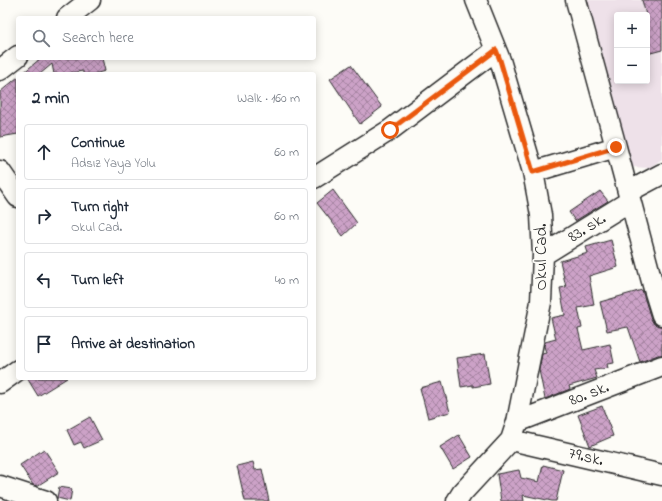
<!DOCTYPE html>
<meta charset="utf-8">
<style>
body{margin:0;font-family:"Indie Flower",sans-serif;background:#f2f2f3;color:#1f2937}
.controls{position:absolute;right:12px;top:12px;display:grid;overflow:hidden;border-radius:4px;box-shadow:0 2px 10px #0003}
.controls button{width:36px;height:36px;display:grid;place-items:center;padding:0;border:0;border-bottom:1px solid #e0e1e3;background:#fff;color:#1f2937;font:20px sans-serif}
.stop{position:absolute;width:12px;height:12px;margin:-9px;border:3px solid #ea580c;border-radius:50%;background:#fff}
.stop.end{background:#ea580c;border-color:#fff;box-shadow:0 1px 4px #0008}
.list{margin:0;padding:0;list-style:none}
h2{display:flex;justify-content:space-between;align-items:center;height:52px;margin:0;padding:0 16px;font-size:17px}
h2 small{font-size:13px;font-weight:400;color:#747a83}
.list li{display:grid;grid-template-columns:26px 1fr auto;gap:12px;align-items:center;box-sizing:border-box;height:56px;margin:0 8px 8px;padding:0 8px;border:1px solid #e0e1e3;border-radius:4px}
.list b{display:block;font-size:15px;white-space:nowrap}
.list p{margin:0;font-size:13px;white-space:nowrap;color:#747a83}
.list em{font-size:13px;font-style:normal;color:#747a83}
.icon{flex:none;width:22px;height:22px;fill:none;stroke:currentColor;stroke-width:2;stroke-linecap:round;stroke-linejoin:round}
.map{position:relative;flex:none;width:662px;height:501px;overflow:hidden}
.search{position:absolute;background:#fff;box-shadow:0 2px 10px #0003;left:16px;top:16px;width:300px;height:44px;display:flex;align-items:center;gap:10px;box-sizing:border-box;padding:0 14px;border-radius:4px;color:#747a83;font-size:15px}
.panel{position:absolute;background:#fff;box-shadow:0 2px 10px #0003;left:16px;top:72px;width:300px;height:308px;border-radius:4px}
.map>svg:first-child{display:block}
.built{fill:#eee1e9;fill-rule:evenodd}
.building{fill:url(#building-cross-hatch);stroke:#2b2b2b}
.lines{fill:none;stroke-linecap:round;stroke-linejoin:round}
.minor-casing{stroke:#2b2b2b;stroke-width:23}
.minor{stroke:#fdfcf7;stroke-width:20}
.route{stroke:#ea580c;stroke-width:5}
.labels{text-anchor:middle;dominant-baseline:central;stroke-width:3.5;stroke-linejoin:round;paint-order:stroke}
.street-label{font-size:17px;fill:#2b2b2b;stroke:#fdfcf7}
</style>
<div class="map">
<svg width="662" height="501" viewBox="0 0 662 501">
<defs>
<pattern id="building-cross-hatch" width="8" height="8" patternUnits="userSpaceOnUse"><rect width="8" height="8" fill="#cca2c7"/><path d="M0 0l8 8M0 8l8-8" fill="none" stroke="#a684a2"/></pattern>
</defs>
<rect width="100%" height="100%" fill="#fdfcf7"/>
<filter id="ink" filterUnits="userSpaceOnUse"><feTurbulence type="fractalNoise" baseFrequency=".025" numOctaves="2"/><feDisplacementMap in="SourceGraphic" scale="8" xChannelSelector="R" yChannelSelector="G"/><feConvolveMatrix kernelMatrix="1 2 1 2 8 2 1 2 1" color-interpolation-filters="sRGB"/></filter>
<g filter="url(#ink)">
<path class="built" d="M586,0h76v159l-13,9 -17,-1zM617,15h30v66h-30z"/>
<path class="building" d="M642,0h20v50l-15,4v-39h-1z
M41,58h61l3,13 -11,3h-11v-3l-20,3h-9l-2,-10 -12,10h-18z
M351,65l31,42 -22,17 -30,-45z
M18,77v57l-18,3v-45z
M333,190l24,33 -14,13 -26,-33z
M600,191l8,10 -33,20 -6,-9z
M611,240l7,27 -29,9 5,29 -16,3 4,20 -4,1 5,21 27,-6 4,19 -7,1 1,4 -14,2 3,8 -28,8 1,3 -25,10 -6,-29 3,-16 4,-1 -2,-7 1,-4 11,-3 -5,-21 14,-3 -5,-27 6,-1 -6,-26 28,-8 -2,-6z
M642,290l9,29 3,5 5,2h3v29h-4l-18,7 -12,-35 -21,4 -7,-29z
M485,354l5,30 -17,3v-2l-12,2 -4,-29z
M27,378h40l-29,18z
M442,382l8,30 -22,6 -8,-30z
M602,406l11,30 -23,10 -12,-31z
M90,417l12,23 -18,8 -3,-6 -7,3 -7,-15z
M459,435l13,22 -19,12 -13,-22z
M44,449l15,23 -22,14 -4,-1 -13,-20z
M253,462l2,8 7,-1 7,32h-24l-8,-35z
M543,465l20,5 -7,31h-4l-29,-6 1,6h-23l-4,-27 22,-4 2,8 18,4z
M59,487l13,2 -2,12 -13,-3z"/>
<g class="lines">
<g class="minor-casing">
<path id="minor" d="M67,18l23,-18
M0,70l18,-14
M616,147l38,142 8,26
M0,171l18,26
M533,172l83,-25 -40,-147
M314,178l76,-48 106,-80
M628,192l34,-18
M543,255l87,-54
M0,383l18,-13
M517,422l145,-56
M511,440l151,35
M0,486l46,15
M457,501l5,-8 49,-53 6,-18 24,-120 2,-47 -2,-40 -8,-43 -33,-112 -24,-60"/>
</g>
<use href="#minor" class="minor"/>
</g>
</g>
<g class="lines" filter="url(#ink)">
<path class="route" d="M390,130l106,-80 4,10 33,112 83,-25"/>
</g>
<g class="labels">
<g class="street-label">
<text transform="translate(587 228) rotate(-32)">83. sk.</text>
<text transform="translate(541 257) rotate(-90)">Okul Cad.</text>
<text transform="translate(589 394) rotate(-21)">80. sk.</text>
<text transform="translate(586 457) rotate(13)">79.sk.</text>
</g>
</g>
</svg>
<div class="controls">
<button>+</button>
<button>−</button>
</div>
<div class="stop" style="left:390px;top:130px"></div>
<div class="stop end" style="left:616px;top:147px"></div>
<div class="search"><svg class="icon" aria-label="search" viewBox="0 0 24 24"><circle cx="10" cy="10" r="6"/><path d="M15 15l6 6"/></svg>Search here</div>
<section class="panel">
<h2>2 min<small>Walk · 160 m</small></h2>
<ul class="list">
<li><svg class="icon" aria-label="ahead" viewBox="0 0 24 24"><path d="M12 20V5M6 11l6-6 6 6"/></svg><div><b>Continue</b><p>Adsız Yaya Yolu</p></div><em>60 m</em></li>
<li><svg class="icon" aria-label="right" viewBox="0 0 24 24"><path d="M7 20v-9h11M14 6l5 5-5 5"/></svg><div><b>Turn right</b><p>Okul Cad.</p></div><em>60 m</em></li>
<li><svg class="icon" aria-label="left" viewBox="0 0 24 24"><path d="M17 20v-9H6M10 6l-5 5 5 5"/></svg><div><b>Turn left</b></div><em>40 m</em></li>
<li><svg class="icon" aria-label="arrive" viewBox="0 0 24 24"><path d="M6 21V4h12l-3 4 3 4H6"/></svg><div><b>Arrive at destination</b></div></li>
</ul>
</section>
</div>
